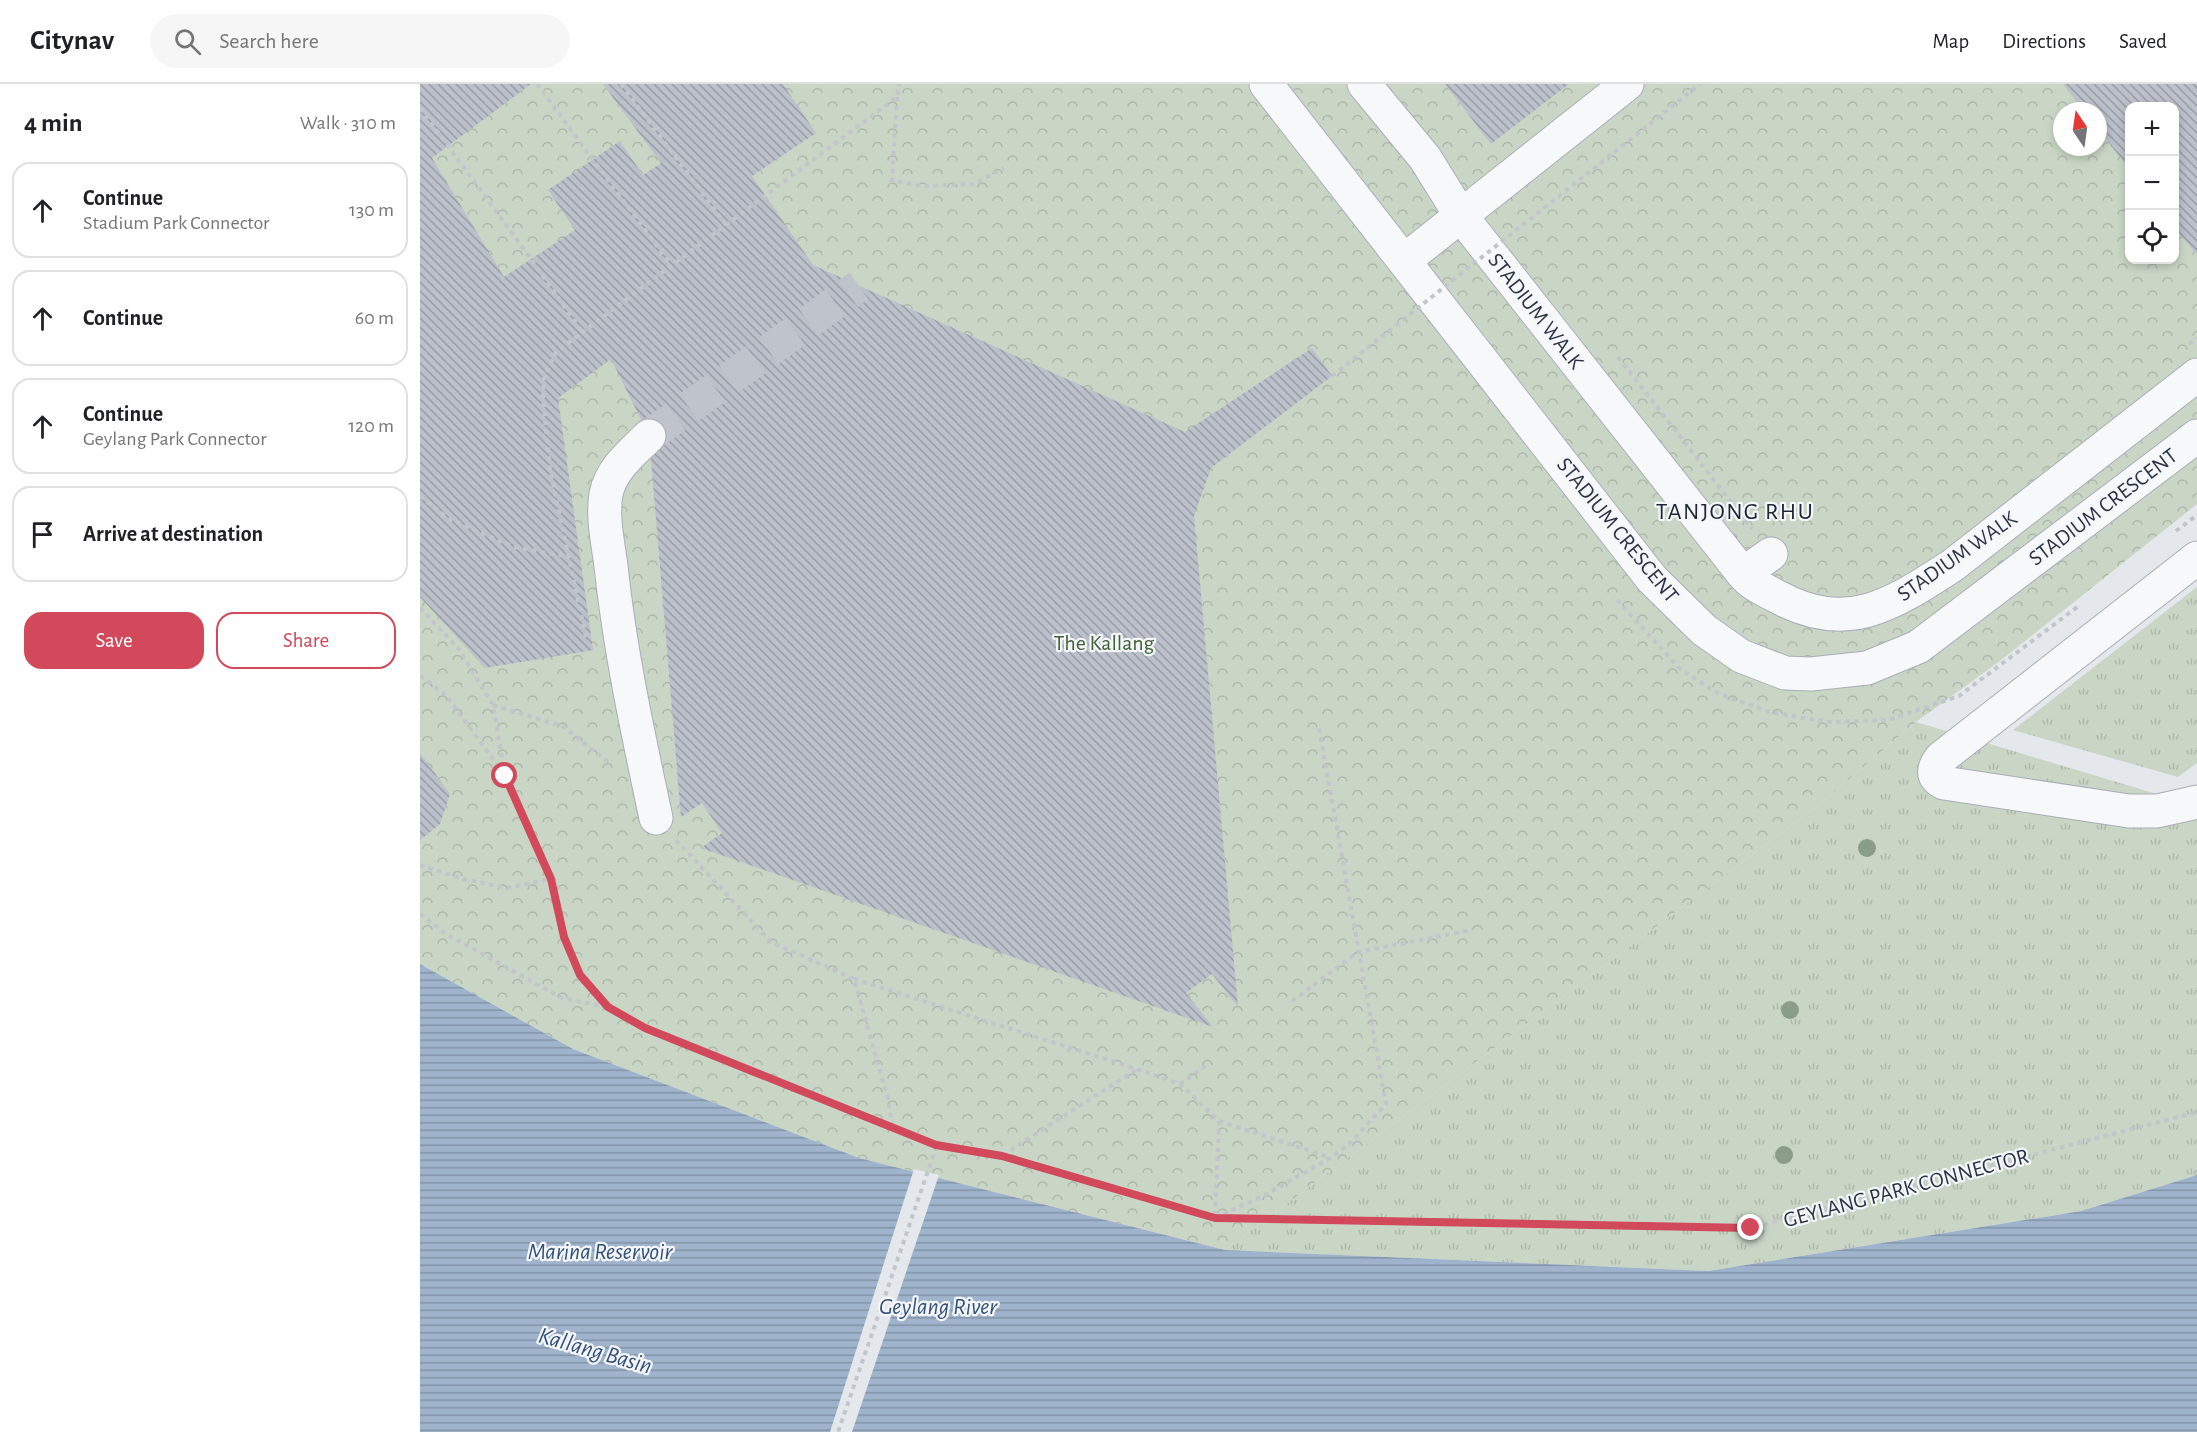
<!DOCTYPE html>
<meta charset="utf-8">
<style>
body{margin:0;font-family:"Alegreya Sans",sans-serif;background:#f6f6f6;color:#202124}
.controls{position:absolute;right:18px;top:18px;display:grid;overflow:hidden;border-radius:12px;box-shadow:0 3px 9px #0003}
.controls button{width:54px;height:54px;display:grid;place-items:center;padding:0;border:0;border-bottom:2px solid #e0e0e0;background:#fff;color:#202124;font:30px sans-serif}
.compass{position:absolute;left:1633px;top:18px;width:54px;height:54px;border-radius:50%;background:#fff;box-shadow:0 3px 9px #0003;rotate:347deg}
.stop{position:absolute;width:18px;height:18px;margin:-14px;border:4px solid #d1495b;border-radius:50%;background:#fff}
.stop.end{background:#d1495b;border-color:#fff;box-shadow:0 2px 6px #0008}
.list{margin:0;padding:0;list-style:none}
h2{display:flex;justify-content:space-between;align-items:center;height:78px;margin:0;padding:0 24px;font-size:26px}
h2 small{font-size:20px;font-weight:400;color:#757577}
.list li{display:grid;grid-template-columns:39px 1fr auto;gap:18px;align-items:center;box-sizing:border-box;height:96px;margin:0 12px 12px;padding:0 12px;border:2px solid #e0e0e0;border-radius:18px}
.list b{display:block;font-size:22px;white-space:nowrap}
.list p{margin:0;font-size:20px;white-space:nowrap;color:#757577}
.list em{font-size:20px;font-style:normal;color:#757577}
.actions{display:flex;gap:12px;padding:18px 24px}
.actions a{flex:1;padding:14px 0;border:2px solid #d1495b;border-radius:18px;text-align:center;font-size:21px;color:#d1495b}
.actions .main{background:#d1495b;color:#fff}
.icon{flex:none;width:33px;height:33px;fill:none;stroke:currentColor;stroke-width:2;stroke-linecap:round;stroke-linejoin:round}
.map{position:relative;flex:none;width:1777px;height:1348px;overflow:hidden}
header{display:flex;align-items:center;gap:36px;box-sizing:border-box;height:84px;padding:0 30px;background:#fff;border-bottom:2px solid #e0e0e0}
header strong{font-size:28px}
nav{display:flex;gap:33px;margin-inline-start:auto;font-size:21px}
.search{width:420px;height:54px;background:#f6f6f6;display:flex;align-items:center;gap:15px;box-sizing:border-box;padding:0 21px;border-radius:33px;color:#757577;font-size:22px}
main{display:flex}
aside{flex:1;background:#fff}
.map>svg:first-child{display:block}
.grass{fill:url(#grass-tufts)}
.park{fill:url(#park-crowns);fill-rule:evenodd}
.water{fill:url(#water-rules)}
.pier{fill:#e4e7ec}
.building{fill:url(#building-back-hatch)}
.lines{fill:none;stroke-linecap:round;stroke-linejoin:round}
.minor-tunnel{stroke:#bfc3cb;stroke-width:33;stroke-dasharray:33 16;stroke-linecap:butt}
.minor-casing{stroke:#a9aeb7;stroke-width:35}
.path{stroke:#c2c5cb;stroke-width:4;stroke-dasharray:4.5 4.5;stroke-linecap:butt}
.minor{stroke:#f7f8fa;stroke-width:33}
.path-bridge{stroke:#c2c5cb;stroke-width:4;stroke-dasharray:4.5 4.5;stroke-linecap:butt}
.tree{fill:#899d89}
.route{stroke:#d1495b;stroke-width:8}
.labels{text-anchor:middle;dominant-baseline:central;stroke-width:4.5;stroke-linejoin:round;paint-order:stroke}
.street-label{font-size:22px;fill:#2b3445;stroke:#f4f6f9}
.park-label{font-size:22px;fill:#3f6138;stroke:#f4f6f9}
.neighbourhood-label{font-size:24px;letter-spacing:1.5px;fill:#1d2536;stroke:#f4f6f9}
.water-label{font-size:24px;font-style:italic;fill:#34527a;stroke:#f4f6f9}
</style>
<header>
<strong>Citynav</strong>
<div class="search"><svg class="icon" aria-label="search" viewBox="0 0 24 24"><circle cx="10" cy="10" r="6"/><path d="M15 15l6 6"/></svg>Search here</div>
<nav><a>Map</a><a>Directions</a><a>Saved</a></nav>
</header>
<main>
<aside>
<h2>4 min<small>Walk · 310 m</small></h2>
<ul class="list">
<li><svg class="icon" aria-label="ahead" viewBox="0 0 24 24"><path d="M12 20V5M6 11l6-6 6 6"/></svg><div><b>Continue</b><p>Stadium Park Connector</p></div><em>130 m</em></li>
<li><svg class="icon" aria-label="ahead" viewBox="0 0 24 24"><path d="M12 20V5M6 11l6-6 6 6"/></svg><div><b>Continue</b></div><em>60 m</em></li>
<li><svg class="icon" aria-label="ahead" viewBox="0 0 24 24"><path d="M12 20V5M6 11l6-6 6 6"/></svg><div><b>Continue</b><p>Geylang Park Connector</p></div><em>120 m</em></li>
<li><svg class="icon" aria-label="arrive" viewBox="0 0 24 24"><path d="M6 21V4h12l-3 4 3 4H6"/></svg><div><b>Arrive at destination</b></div></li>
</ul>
<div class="actions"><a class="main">Save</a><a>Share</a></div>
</aside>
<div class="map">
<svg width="1777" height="1348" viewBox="0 0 1777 1348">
<defs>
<pattern id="grass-tufts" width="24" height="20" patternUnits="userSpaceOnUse" patternTransform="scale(1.5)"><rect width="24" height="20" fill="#c9d6c5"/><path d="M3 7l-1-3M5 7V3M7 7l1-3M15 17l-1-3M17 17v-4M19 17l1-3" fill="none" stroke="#adb8ab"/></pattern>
<pattern id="park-crowns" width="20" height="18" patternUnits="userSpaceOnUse" patternTransform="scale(1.5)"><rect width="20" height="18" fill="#c9d6c5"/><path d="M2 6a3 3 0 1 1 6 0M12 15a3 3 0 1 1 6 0" fill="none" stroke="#adb8ab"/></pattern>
<pattern id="water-rules" width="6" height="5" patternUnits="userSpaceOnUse" patternTransform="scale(1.5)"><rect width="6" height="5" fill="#9fb4cc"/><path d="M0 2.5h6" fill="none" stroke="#8293a7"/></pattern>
<pattern id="building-back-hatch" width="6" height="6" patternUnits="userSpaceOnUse" patternTransform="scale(1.5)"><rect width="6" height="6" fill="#bbc0ca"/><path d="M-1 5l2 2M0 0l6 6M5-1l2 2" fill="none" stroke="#989da6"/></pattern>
</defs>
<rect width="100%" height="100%" fill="#e4e7ec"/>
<path class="grass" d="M1777,503v176l-19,14 -165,-47z
M1496,638l281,84v369l-116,36 -373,60 -483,-21 596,-447z"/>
<path class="park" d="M0,0h1777v420l-197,157 -84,61 -95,81 -596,447 -366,-92 -286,-109 -153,-85zM1710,22h44v154h-44zM1642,27h36v36h-36z"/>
<path class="water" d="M0,880l153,85 286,109 366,92 483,21 373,-60 116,-36v257h-1777z"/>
<path class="pier" d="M494,1085l25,6 -87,257h-22z"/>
<path class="building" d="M0,0h111l-99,74 72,119 71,-47 -27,-40 72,-49 23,34 18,-12 -58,-79h180l33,49 -64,43 61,89 372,167 127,-84 20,28 -121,92 -17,48 44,491 -26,-33 -26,19 27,34 -512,-179 21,-15 -20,-30 -21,14 -32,-381 -38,-77 -53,39 35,252 -108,18 -65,-71z
M1025,0h124l-78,60z
M1643,0h134v169l-1,1 -22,-27v-121h-44v64l-32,-41v-18h-14z
M0,669l30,41 -10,30 -20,16z"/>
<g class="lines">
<path class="minor-tunnel" d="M229,352l210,-150"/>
<g class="minor-casing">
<path id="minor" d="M846,0l386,495 52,51 37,26 44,17 26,1 56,-6 51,-21 279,-211
M944,0l61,74 36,58 282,358c9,11 22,16 35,23 70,38 115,7 175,-32l244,-190
M985,176l222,-176
M229,352c-17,17 -38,33 -43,58 -4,23 2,49 5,72 9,85 27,168 45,252
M1777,474l-256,200c-8,10 -10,19 3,25l185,28h28l40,-9
M1323,490l28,-20"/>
</g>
<path class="path" d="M117,0l134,181
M201,0l105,141
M477,13l-5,84 34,5 47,-2 31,-16
M0,24l111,151 51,73
M1124,124l156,-124
M1769,260l8,-6
M1198,273l134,172
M0,412l29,23 65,28 55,10
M1756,447l21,-16
M1197,516l63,69 39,25 51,18 57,10 61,-2 71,-24 121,-91
M0,524l38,40 35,57 12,71
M166,553l-36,-167 -7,-72 1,-20 12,-26 341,-255 2,-13
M0,592l26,19 59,81 46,103 13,58 16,38 28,32 37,21 292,117 -99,287
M73,621l69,21 49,38
M256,756l95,102 83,37 34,120 4,27
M0,781l43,14 44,9 44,-9
M0,830l26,20 116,64 46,9
M434,895l283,90 43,15 39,37 -4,97
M872,917l66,-49 114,-22
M760,1000l27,-19
M799,1037l110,36
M517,1061l66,11 212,62 536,10 446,-116
M583,1071l134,-86
M795,1134l50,-23 65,-37 19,-14 37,-40 -67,-376"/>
<use href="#minor" class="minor"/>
<path class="path-bridge" d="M912,292l212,-168"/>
</g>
<g class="tree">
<circle cx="1447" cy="764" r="9"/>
<circle cx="1370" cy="926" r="9"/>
<circle cx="1364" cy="1071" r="9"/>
</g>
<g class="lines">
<path class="route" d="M85,692l46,103 13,58 16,38 28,32 37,21 291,117 66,11 213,62 536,10"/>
</g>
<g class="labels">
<g class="street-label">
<text transform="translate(1116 227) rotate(52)">STADIUM WALK</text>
<text transform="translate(1683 423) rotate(-37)">STADIUM CRESCENT</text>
<text transform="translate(1198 446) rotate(51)">STADIUM CRESCENT</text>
<text transform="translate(1537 472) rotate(-35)">STADIUM WALK</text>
<text transform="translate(1486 1104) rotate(-15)">GEYLANG PARK CONNECTOR</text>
</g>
<g class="park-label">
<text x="684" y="559">The Kallang</text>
</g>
<g class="neighbourhood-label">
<text x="1315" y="428">TANJONG RHU</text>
</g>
<g class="water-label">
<text x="180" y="1168">Marina Reservoir</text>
<text x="518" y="1223">Geylang River</text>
<text transform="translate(175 1267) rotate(16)">Kallang Basin</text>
</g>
</g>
</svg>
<div class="controls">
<button>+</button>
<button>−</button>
<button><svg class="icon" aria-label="locate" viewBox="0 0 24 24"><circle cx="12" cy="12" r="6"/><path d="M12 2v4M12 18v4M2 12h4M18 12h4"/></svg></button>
</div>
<svg class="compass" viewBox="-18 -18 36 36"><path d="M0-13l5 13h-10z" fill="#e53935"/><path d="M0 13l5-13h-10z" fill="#757577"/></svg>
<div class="stop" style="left:85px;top:692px"></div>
<div class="stop end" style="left:1331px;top:1144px"></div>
</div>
</main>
